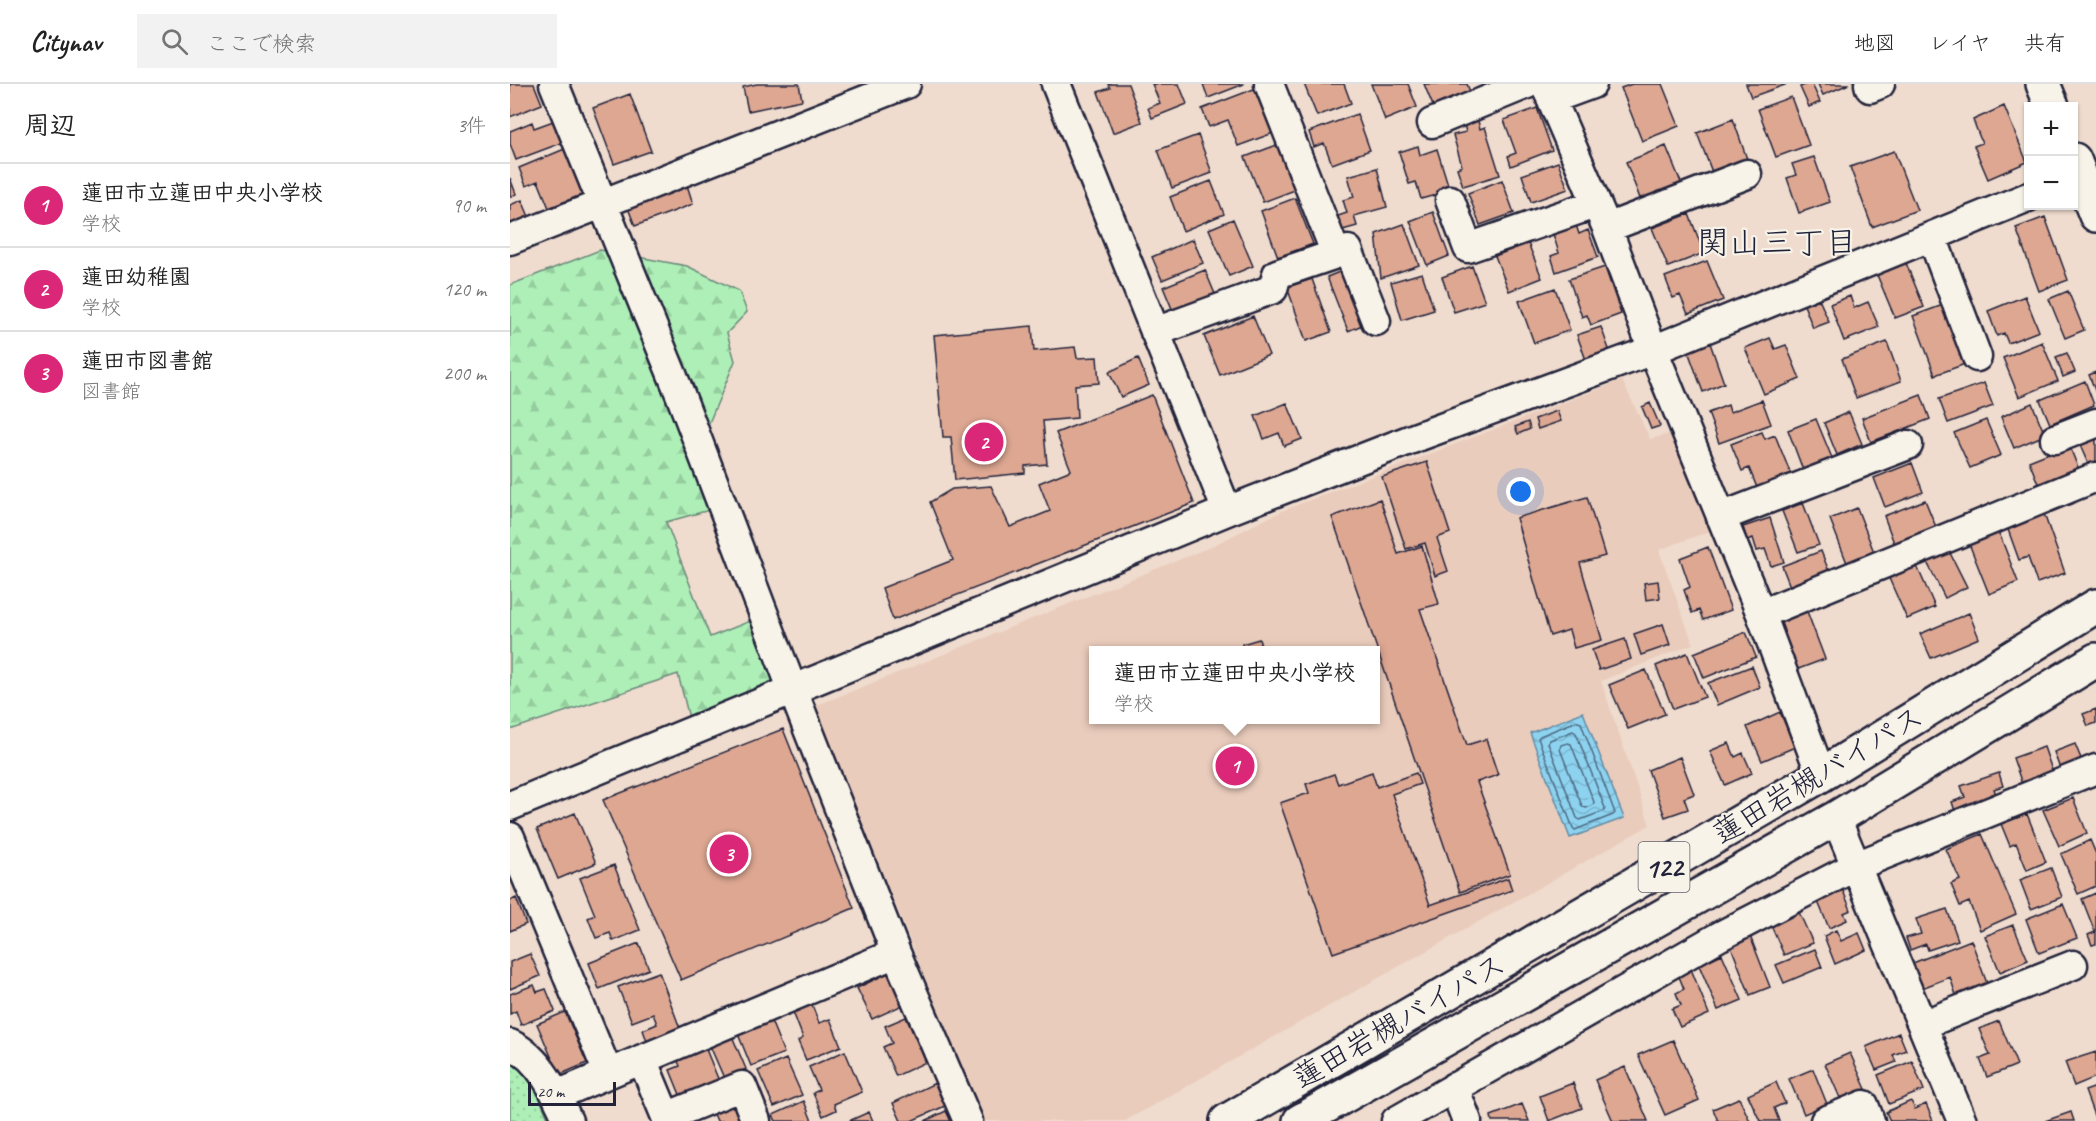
<!DOCTYPE html>
<html lang="ja">
<meta charset="utf-8">
<style>
body{margin:0;font-family:Caveat,"Klee One",sans-serif;background:#f2f2f2;color:#222}
.controls{position:absolute;right:18px;top:18px;display:grid;overflow:hidden;border-radius:0px;box-shadow:0 2px 4px #0004}
.controls button{width:54px;height:54px;display:grid;place-items:center;padding:0;border:0;border-bottom:2px solid #e0e0e0;background:#fff;color:#222;font:30px sans-serif}
.scale{position:absolute;left:18px;bottom:15px;width:88px;box-sizing:border-box;padding-left:6px;border:3px solid #22223b;border-top:0;font-size:16px;line-height:21px;white-space:nowrap;color:#22223b;-webkit-text-stroke:4px #f7f3e8;paint-order:stroke}
.you{position:absolute;left:1011px;top:408px;width:21px;height:21px;margin:-15px;border:4px solid #fff;border-radius:50%;background:#1a73e8;box-shadow:0 0 0 9px #1a73e833}
.badge{display:grid;place-items:center;width:39px;height:39px;border-radius:50%;background:#db2777;color:#fff;font-size:20px;font-weight:700}
.pin{position:absolute;translate:-50% -50%;border:3px solid #fff;box-shadow:0 2px 6px #0006}
.popup{position:absolute;left:579px;top:562px;width:291px;height:78px;box-sizing:border-box;display:grid;place-content:center;border-radius:0px;background:#fff;filter:drop-shadow(0 2px 4px #0005);font-size:20px;white-space:nowrap;color:#767676}
.popup b{font-size:22px;color:#222}
.popup::after{content:'';position:absolute;left:50%;top:100%;margin-left:-12px;border:12px solid transparent;border-top-color:#fff}
.list{margin:0;padding:0;list-style:none}
h2{display:flex;justify-content:space-between;align-items:center;height:78px;margin:0;padding:0 24px;font-size:26px}
h2 small{font-size:20px;font-weight:400;color:#767676}
.list li{display:grid;grid-template-columns:39px 1fr auto;gap:18px;align-items:center;box-sizing:border-box;height:84px;padding:0 24px;border-top:2px solid #e0e0e0}
.list b{display:block;font-size:22px;white-space:nowrap}
.list p{margin:0;font-size:20px;white-space:nowrap;color:#767676}
.list em{font-size:20px;font-style:normal;color:#767676}
.icon{flex:none;width:33px;height:33px;fill:none;stroke:currentColor;stroke-width:2;stroke-linecap:round;stroke-linejoin:round}
.map{position:relative;flex:none;width:1586px;height:1037px;overflow:hidden}
header{display:flex;align-items:center;gap:36px;box-sizing:border-box;height:84px;padding:0 30px;background:#fff;border-bottom:2px solid #e0e0e0}
header strong{font-size:28px}
nav{display:flex;gap:33px;margin-inline-start:auto;font-size:21px}
.search{width:420px;height:54px;background:#f2f2f2;display:flex;align-items:center;gap:15px;box-sizing:border-box;padding:0 21px;border-radius:0px;color:#767676;font-size:22px}
main{display:flex}
aside{flex:1;background:#fff}
.map>svg:first-child{display:block}
.built{fill:#eaccbc;fill-rule:evenodd}
.forest{fill:url(#forest-firs);stroke:#688879;stroke-width:1.5}
.park{fill:url(#park-dots);stroke:#688879;stroke-width:1.5}
.water{fill:url(#water-waves);stroke:#628ca7;stroke-width:1.5}
.lines{fill:none;stroke-linecap:round;stroke-linejoin:round}
.shore{stroke:#4d6983;stroke-width:1.5}
.building{fill:#dda792;stroke:#22223b;stroke-width:1.5}
.minor-casing{stroke:#22223b;stroke-width:33}
.major-casing{stroke:#22223b;stroke-width:38}
.highway-casing{stroke:#22223b;stroke-width:38}
.minor{stroke:#f7f3e8;stroke-width:28}
.major{stroke:#f7f3e8;stroke-width:33}
.highway{stroke:#f7f3e8;stroke-width:33}
.labels{text-anchor:middle;dominant-baseline:central;stroke-width:4.5;stroke-linejoin:round;paint-order:stroke}
.shield{fill:#f7f3e8;stroke:#62616f;stroke-width:1.5}
.shield-label{font-size:28px;font-weight:bold;fill:#22223b}
.street-label{font-size:30px;fill:#22223b;stroke:#f7f3e8}
.neighbourhood-label{font-size:32px;fill:#22223b;stroke:#f7f3e8}
</style>
<header>
<strong>Citynav</strong>
<div class="search"><svg class="icon" aria-label="search" viewBox="0 0 24 24"><circle cx="10" cy="10" r="6"/><path d="M15 15l6 6"/></svg>ここで検索</div>
<nav><a>地図</a><a>レイヤ</a><a>共有</a></nav>
</header>
<main>
<aside>
<h2>周辺<small>3件</small></h2>
<ul class="list">
<li><span class="badge">1</span><div><b>蓮田市立蓮田中央小学校</b><p>学校</p></div><em>90 m</em></li>
<li><span class="badge">2</span><div><b>蓮田幼稚園</b><p>学校</p></div><em>120 m</em></li>
<li><span class="badge">3</span><div><b>蓮田市図書館</b><p>図書館</p></div><em>200 m</em></li>
</ul>
</aside>
<div class="map">
<svg width="1586" height="1037" viewBox="0 0 1586 1037">
<defs>
<pattern id="forest-firs" width="22" height="20" patternUnits="userSpaceOnUse" patternTransform="scale(1.5)"><rect width="22" height="20" fill="#aeefb7"/><path d="M5 1l3.5 6h-7zM16 11l3.5 6h-7z" fill="#95cd9e"/></pattern>
<pattern id="park-dots" width="8" height="8" patternUnits="userSpaceOnUse" patternTransform="scale(1.5)"><rect width="8" height="8" fill="#aeefb7"/><path d="M2 2h.1M6 6h.1" fill="none" stroke="#95cd9e" stroke-width="1.8" stroke-linecap="round"/></pattern>
<pattern id="water-waves" width="16" height="10" patternUnits="userSpaceOnUse" patternTransform="scale(1.5)"><rect width="16" height="10" fill="#8dd3ef"/><path d="M0 5q4-4 8 0t8 0" fill="none" stroke="#79b5ce"/></pattern>
</defs>
<rect width="100%" height="100%" fill="#efdcce"/>
<filter id="ink" filterUnits="userSpaceOnUse"><feTurbulence type="fractalNoise" baseFrequency=".0167" numOctaves="2"/><feDisplacementMap in="SourceGraphic" scale="12" xChannelSelector="R" yChannelSelector="G"/><feConvolveMatrix kernelMatrix="1 2 1 2 8 2 1 2 1" color-interpolation-filters="sRGB"/></filter>
<g filter="url(#ink)">
<path class="built" d="M1112,296l28,59 23,-6 37,98 -51,19 34,94 -92,37 49,144 -525,296h-142l-168,-415 393,-158 76,-38zM584,566h282v70h-282z"/>
<path class="forest" d="M90,166l87,16 52,25 8,21 -20,21 8,28 -42,100 20,48 -47,13 44,115 48,-19 21,66 -90,34 -11,-44 -168,56v-445z"/>
<path class="park" d="M0,977l22,18 17,42h-39z"/>
<path class="water" d="M1073,628l41,106 -54,20 -40,-105z"/>
<g class="lines">
<path class="shore" d="M1067,637l4,2 34,90 -2,2 -38,15 -2,-2 -35,-90 2,-2z
M1063,647l3,2 29,75 -1,3 -24,9 -3,-2 -29,-75 2,-3z
M1058,659l3,1 23,58 -1,3 -7,3 -4,-2 -22,-57 1,-4z"/>
</g>
<path class="building" d="M0,0h24l8,20 -32,13z
M247,0h42l3,16 -54,11 -5,-24z
M598,0h20l14,38 -29,11 -15,-41 12,-4z
M642,0h27l8,20 -35,14 -4,-10 12,-5z
M693,0h41l-36,14z
M794,0h40l7,19 -34,13z
M861,0h37l9,23 -32,13z
M914,0h43l3,8 -37,14z
M1122,0h30l17,42 -37,15 -21,-53z
M1236,0h38l1,1 -34,12z
M1297,0h5l8,18 -11,5 -9,-20z
M1308,0h31l-26,11z
M749,3l17,45 -38,14 -10,-26 -19,7 -7,-18z
M120,10l21,57 -37,13 -21,-56z
M1281,13l18,48 -33,12 -18,-48z
M1494,22l23,56 -39,17 -14,-33 8,-3 -9,-23z
M1027,24l15,42 -41,16 -3,-10 8,-3 -12,-33z
M847,30l13,36 -38,14 -8,-21 -10,4 -5,-15z
M1223,35l14,40 -35,13 -15,-39z
M46,36l8,22 -48,18 -6,-16v-13l22,-9 2,6z
M968,37l2,8 5,-2 15,48 -37,11 -6,-18 5,-2 -9,-31 13,-3 -2,-7z
M688,51l14,38 -40,15 -14,-38z
M772,59l18,45 -37,14 -18,-45z
M908,62l2,9 17,-6 13,42 -29,8 -5,-17 -7,2 -10,-32z
M1156,62l16,39 -41,16 -15,-39z
M57,64l19,45 -37,15 -11,-27 -12,5 -7,-18z
M1384,67l23,59 -45,17 -22,-60z
M1304,73l16,45 -31,11 -12,-35 9,-3 -4,-11z
M1048,78l10,27 -37,13 -9,-27z
M867,84l10,39 -33,9 3,10 -18,5 -4,-14 12,-4 -4,-13 11,-3 -6,-21z
M0,94l6,16 -6,3z
M992,96l12,33 -34,12 -12,-32z
M701,97l13,33 -41,17 -13,-34z
M177,101l6,19 -58,22 -7,-18z
M785,114l18,46 -35,13 -17,-46z
M12,116l8,19 -20,8v-22z
M923,128l16,44 -22,9 -17,-44z
M1179,130l15,39 -36,14 -16,-39z
M1535,133l23,63 -29,11 -23,-63z
M723,135l20,47 -24,10 -20,-47z
M894,140l15,41 -38,13 -5,-44z
M1066,141l3,9 9,-4 10,27 -42,15 -5,-16 8,-3 -6,-19z
M683,155l10,24 -41,17 -10,-23z
M1018,159l14,35 -33,13 -14,-35z
M1197,177l16,39 -35,14 -8,-19 -7,3 -8,-21z
M1396,179l18,44 -29,11 -18,-43z
M962,182l13,36 -31,10 -12,-35z
M1095,183l16,47 -30,11 -4,-10 -5,2 -13,-38z
M837,185l20,54 -19,8 -21,-54z
M695,186l10,24 -42,17 -10,-24z
M912,189l12,37 -32,10 -11,-38z
M802,195l19,53 -25,9 -19,-54z
M1045,204l15,42 -36,13 -15,-42z
M1558,207l16,39 -19,8 -16,-39z
M1340,212l4,12 14,-6 11,25 -35,14 -14,-37z
M1515,212l14,35 -31,12 -4,-10 -7,3 -9,-25z
M1309,215l10,23 -16,6 -9,-23z
M1433,221l22,59 -30,11 -22,-59z
M743,232l16,39 -49,20 -16,-39z
M522,242l2,25 41,-4 2,11 20,-1 2,26 -24,2 2,33 -34,3 4,43 -22,2v7l-70,7 -4,-43h-8l-9,-102z
M1091,243l9,25 -24,8 -9,-25z
M1260,254l5,11 11,-4 14,34 -36,15 -19,-46z
M1377,258l14,39 -45,17 -14,-39z
M1532,258l16,39 -39,16 -16,-39z
M1200,259l14,40 -21,9 -15,-41z
M1557,269l8,19 -12,5 -7,-20z
M628,274l11,27 -28,12 -12,-25z
M1586,288v21l-7,-18z
M1575,297l9,24 -44,19 -10,-24z
M1474,299l9,23 -45,17 -9,-24z
M642,311l42,108 -301,117 -11,-32 71,-28 -23,-58 22,-13 39,-3 19,41 40,-16 -11,-28 32,-13 -15,-37z
M1411,311l9,24 -59,23 -9,-24z
M1252,316l9,24 -52,19 -11,-30 20,-8 2,7z
M777,319l15,36 -18,7 -5,-13 -15,6 -9,-23z
M1140,319l10,23 -9,3 -9,-22z
M1522,319l13,32 -31,13 -13,-31z
M1047,327l4,10 -23,8 -3,-10z
M1339,328l13,32 -25,11 -13,-32z
M1306,335l16,39 -29,12 -15,-40z
M1476,336l15,35 -31,13 -16,-35z
M1018,338l2,7 -12,5 -3,-7z
M1252,348l3,7 10,-4 17,42 -34,13 -9,-22 -7,3 -11,-27z
M1586,352v27l-7,3 -10,-23z
M1559,361l10,25 -40,16 -10,-25z
M917,378l23,71 -13,5 11,33 -13,5 -10,-33 -19,6 -24,-72z
M1402,379l11,29 -38,15 -11,-29z
M1077,413l18,59 -25,7 22,77 -28,8 -5,-18 -19,6 -34,-118z
M870,415l18,55 24,-8 17,58 -19,5 47,136 19,-6 12,36 -21,7 33,92 -50,18 -128,-375z
M1415,416l11,27 -42,16 -10,-27z
M1293,419l16,42 -21,7 -16,-41z
M1347,424l17,44 -27,11 -17,-44z
M1533,427l22,62 -28,10 -9,-26 -9,3 -13,-36z
M1260,434l14,44 -13,4 -6,-17 -8,2 -4,-13 -6,2 -4,-13z
M1488,446l20,52 -29,12 -21,-53z
M1198,463l23,63 -28,10 -4,-10 -7,3 -8,-23 6,-3 -10,-29z
M1311,467l9,23 -39,15 -9,-23z
M1439,467l18,36 -22,11 -18,-36z
M1406,480l19,43 -28,12 -19,-43z
M1148,497l2,17 -14,2 -2,-17z
M1295,522l20,53 -32,12 -20,-52z
M1459,529l10,25 -48,20 -11,-24z
M1153,540l7,21 -29,10 -7,-21z
M1236,548l10,25 -52,21 -10,-25z
M749,555l3,11h-19l-1,-6z
M1115,555l6,20 -32,11 -7,-20z
M1177,569l18,44 -32,12 -17,-43z
M1242,582l8,21 -43,18 -9,-22z
M1136,586l19,44 -37,15 -19,-44z
M1586,625v14l-8,3 -5,-12z
M1270,628l15,35 -33,14 -15,-34z
M273,645l71,179 -173,72 -78,-180z
M1219,659l6,14 8,-4 9,20 -27,12 -15,-34z
M1565,660l7,17 -22,8 -6,-17z
M1534,663l9,26 -31,11 -9,-26z
M1170,673l14,37 -10,4 4,11 -23,8 -17,-47z
M862,688l5,15 39,-14 4,11 -28,10 38,111 78,-27 4,12 -179,63 -53,-150 29,-10 -3,-9 28,-10 4,10z
M1489,689l4,13 -9,3 4,11 -42,14 -4,-12 13,-5 -4,-11z
M1563,714l14,35 -28,13 -16,-36z
M65,729l21,50 -38,16 -21,-50z
M1517,730l19,48 -19,8 -11,-27 -6,3 -9,-22z
M1472,750l34,80 -36,16 -11,-28 -9,4 -9,-22 9,-4 -14,-31z
M1580,756l6,14v32l-18,8 -17,-40z
M104,781l26,65 -27,11 -3,-8 -14,5 -8,-20 7,-3 -15,-37z
M1541,784l11,29 -31,12 -11,-29z
M1331,802l10,24 -7,3 3,7 -18,8 -13,-31z
M1586,809v51l-4,1 -4,-10 7,-3 -13,-33z
M6,814l10,26 -16,7v-30z
M1553,820l14,34 -38,15 -13,-34z
M1437,825l11,31 -30,10 -2,-6 -16,6 -4,-12 15,-4 -5,-15z
M1288,826l15,33 -29,12 -14,-32z
M1503,841l15,35 -28,12 -15,-36z
M1326,846l5,11 18,-8 7,17 -31,14 -11,-28z
M1240,852l20,51 -20,8 -20,-51z
M1461,856l17,46 -31,12 -7,-21 -28,11 -9,-25z
M129,859l10,26 -50,20 -10,-26z
M1305,865l7,18 -38,16 -8,-18z
M20,870l10,22 -30,13v-27z
M1212,870l20,46 -24,10 -19,-45z
M1181,885l18,45 -29,13 -8,-18 9,-4 -5,-12 8,-4 -6,-15z
M149,888l22,59 -33,13 -5,-14 14,-6 -4,-10 -21,8 -14,-35z
M378,889l15,32 -31,14 -15,-31z
M24,901l3,7 9,-3 9,22 -34,14 -5,-14 -6,3v-20z
M302,921l7,18 11,-4 11,27 -35,14 -8,-19 5,-3 -10,-26z
M55,928l22,51 -28,12 -22,-51z
M396,933l20,45 -30,14 -13,-29 9,-4 -7,-17z
M261,937l13,32 -33,13 -13,-32z
M1489,937l18,44 -30,12 -7,-18 10,-4 -11,-26z
M1389,949l7,17 -13,5 3,7 -20,8 -10,-23z
M222,952l14,33 -22,9 -14,-32z
M1163,956l26,60 -34,15 -27,-60z
M195,963l14,34 -38,16 -11,-27 10,-4 -3,-7z
M335,967l17,41 -28,12 2,6 -13,6 -10,-23 6,-3 -10,-23z
M1586,968v25l-22,9 -9,-24z
M1340,969l16,36 -25,11 -16,-36z
M276,975l16,36 -28,12 -16,-36z
M1402,977l12,29 -35,14 -11,-29z
M1115,983l23,54h-35l-18,-41z
M1303,985l14,35 -23,10 -15,-35z
M1266,998l9,21 -11,5 5,13h-19l-12,-26z
M425,999l10,23 -34,15h-10l-8,-18z
M1063,999l9,25 -33,13 -9,-25z
M1586,1003v34l-11,-30z
M1229,1014l11,23h-32l-5,-12z
M294,1017l8,20h-36l-3,-6z
M1401,1017l4,8 11,-5 7,17h-43l-4,-9z
M228,1019l8,18h-29l-3,-7z
M1012,1020l7,17h-37l-1,-5z
M436,1027l5,10h-26z
M359,1028l4,9h-24z
M1561,1028l3,9h-29z"/>
<g class="lines">
<g class="minor-casing">
<path id="minor" d="M44,0l126,310 113,297 103,262 72,168
M546,0l171,427
M1035,0l62,144 46,122 108,264 60,161
M1359,0l1,4 10,-4
M1041,15l41,-15
M922,39l95,-39
M940,116l18,48 127,-44
M1097,144l140,-54
M1422,153l45,120
M0,156l396,-156
M826,170l12,-4 28,71
M645,248l118,-43 4,-15 59,-20 -67,-170
M1545,355l41,-16
M1211,433l187,-72
M1251,530l335,-137
M0,722l717,-295 190,-74 236,-87 375,-153
M1326,734l126,303
M0,753l98,236
M1412,941l151,-60
M0,960c30,14 46,49 58,77
M132,975l24,58 76,-31 14,35
M944,1003l13,34
M47,1011l339,-142
M886,1037l324,-185 136,-70 240,-97
M1315,1037l39,-16 6,16"/>
</g>
<g class="major-casing">
<path id="major" d="M1533,0l9,22
M1564,76l22,55"/>
</g>
<g class="highway-casing">
<path id="highway" d="M717,1037l594,-346 275,-169
M790,1037l536,-303 260,-158"/>
</g>
<use href="#minor" class="minor"/>
<use href="#major" class="major"/>
<use href="#highway" class="highway"/>
</g>
</g>
<g class="labels">
<rect class="shield" x="1128.5" y="758" width="51" height="50" rx="4.5"/>
<g class="shield-label">
<text x="1154" y="783">122</text>
</g>
<g class="street-label">
<text transform="translate(1308 691) rotate(-31)">蓮田岩槻バイパス</text>
<text transform="translate(889 937) rotate(-30)">蓮田岩槻バイパス</text>
</g>
<g class="neighbourhood-label">
<text x="1267" y="158">関山三丁目</text>
</g>
</g>
</svg>
<div class="controls">
<button>+</button>
<button>−</button>
</div>
<div class="scale">20 m</div>
<div class="you"></div>
<div class="pin badge" style="left:725px;top:682px">1</div>
<div class="popup"><b>蓮田市立蓮田中央小学校</b>学校</div>
<div class="pin badge" style="left:474px;top:358px">2</div>
<div class="pin badge" style="left:219px;top:770px">3</div>
</div>
</main>
